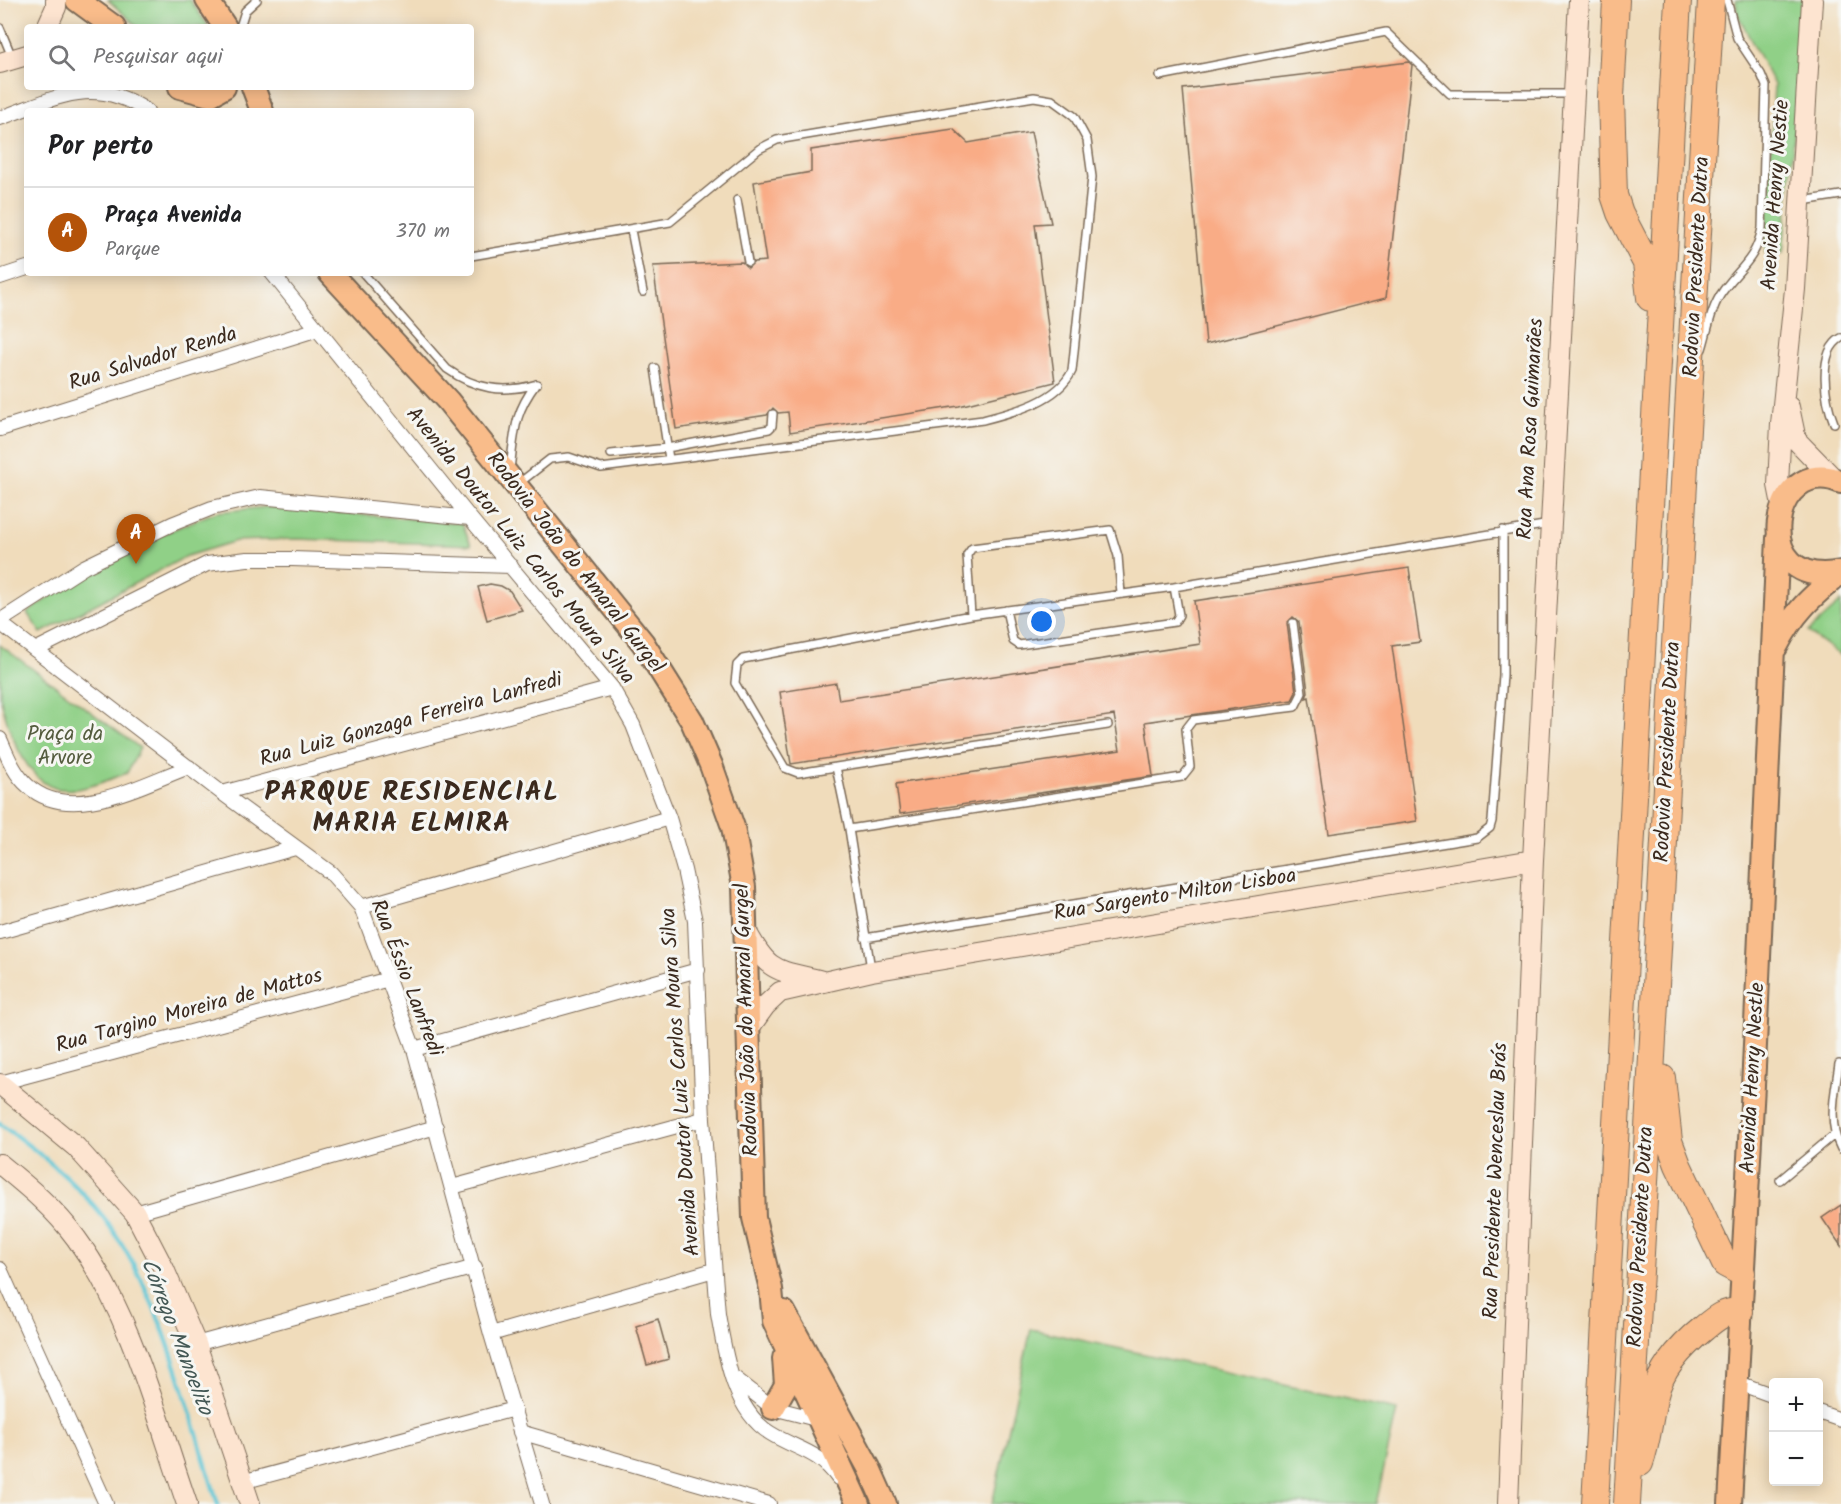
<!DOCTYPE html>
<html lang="pt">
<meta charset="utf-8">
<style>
body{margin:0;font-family:Kalam,sans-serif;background:#f2f2f2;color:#202124}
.controls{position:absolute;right:18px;bottom:18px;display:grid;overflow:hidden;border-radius:6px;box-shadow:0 3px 15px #0003}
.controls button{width:54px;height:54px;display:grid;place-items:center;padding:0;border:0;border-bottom:2px solid #e0e0e0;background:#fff;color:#202124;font:30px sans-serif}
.you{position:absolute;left:1042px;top:622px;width:21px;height:21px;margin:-15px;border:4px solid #fff;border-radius:50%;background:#1a73e8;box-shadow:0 0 0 9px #1a73e833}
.badge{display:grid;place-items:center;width:39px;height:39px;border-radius:50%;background:#b45309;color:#fff;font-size:20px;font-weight:700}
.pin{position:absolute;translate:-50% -50px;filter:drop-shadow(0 2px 3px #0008)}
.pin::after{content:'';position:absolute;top:32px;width:21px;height:18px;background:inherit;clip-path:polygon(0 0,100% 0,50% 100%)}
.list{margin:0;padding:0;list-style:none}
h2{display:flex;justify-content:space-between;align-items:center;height:78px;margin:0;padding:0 24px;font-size:26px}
h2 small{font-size:20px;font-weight:400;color:#757577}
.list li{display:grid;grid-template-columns:39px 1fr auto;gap:18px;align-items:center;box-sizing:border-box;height:90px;padding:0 24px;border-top:2px solid #e0e0e0}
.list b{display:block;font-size:22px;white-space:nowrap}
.list p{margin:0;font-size:20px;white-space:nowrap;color:#757577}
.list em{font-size:20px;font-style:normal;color:#757577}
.icon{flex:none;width:33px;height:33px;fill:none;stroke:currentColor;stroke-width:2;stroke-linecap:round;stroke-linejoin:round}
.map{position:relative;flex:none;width:1841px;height:1504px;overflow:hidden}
.search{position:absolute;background:#fff;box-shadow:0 3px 15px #0003;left:24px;top:24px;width:450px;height:66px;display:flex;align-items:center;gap:15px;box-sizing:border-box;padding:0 21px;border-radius:6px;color:#757577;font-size:22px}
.panel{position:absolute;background:#fff;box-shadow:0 3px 15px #0003;left:24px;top:108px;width:450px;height:168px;border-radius:6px}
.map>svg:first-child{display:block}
.green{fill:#90d087;stroke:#667d52;stroke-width:1.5}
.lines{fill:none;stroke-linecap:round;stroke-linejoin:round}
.stream{stroke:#5ac5d4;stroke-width:4.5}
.building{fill:#f9ac86}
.lane-casing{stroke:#7a6855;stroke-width:10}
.street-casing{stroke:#7a6855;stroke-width:16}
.secondary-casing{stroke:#7a6855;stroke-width:22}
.primary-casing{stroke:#7a6855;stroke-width:26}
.highway-casing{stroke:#7a6855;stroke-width:28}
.lane{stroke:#fff;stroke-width:7}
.street{stroke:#fff;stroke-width:14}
.secondary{stroke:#fde4d0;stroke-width:20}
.primary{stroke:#f9bc8a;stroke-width:22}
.highway{stroke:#f9bc8a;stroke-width:26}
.labels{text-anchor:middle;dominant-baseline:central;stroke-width:6;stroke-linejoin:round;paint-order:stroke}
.street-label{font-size:21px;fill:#3b2a1e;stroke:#f6f6f2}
.park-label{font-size:21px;fill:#545c3e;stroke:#f6f6f2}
.water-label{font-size:22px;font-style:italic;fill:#445855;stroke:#f6f6f2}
.district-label{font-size:27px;font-weight:bold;letter-spacing:1.5px;fill:#3b2a1e;stroke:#f6f6f2}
</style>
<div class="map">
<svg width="1841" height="1504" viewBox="0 0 1841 1504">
<rect width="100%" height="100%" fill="#f6f6f2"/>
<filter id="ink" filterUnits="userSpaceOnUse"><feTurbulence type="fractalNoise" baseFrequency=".0167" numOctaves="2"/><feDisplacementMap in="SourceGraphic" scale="12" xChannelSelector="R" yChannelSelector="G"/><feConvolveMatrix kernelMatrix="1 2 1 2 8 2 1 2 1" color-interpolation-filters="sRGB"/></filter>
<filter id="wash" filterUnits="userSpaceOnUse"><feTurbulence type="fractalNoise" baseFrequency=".008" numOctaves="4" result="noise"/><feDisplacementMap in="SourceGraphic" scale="24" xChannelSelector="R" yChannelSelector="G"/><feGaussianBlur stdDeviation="1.35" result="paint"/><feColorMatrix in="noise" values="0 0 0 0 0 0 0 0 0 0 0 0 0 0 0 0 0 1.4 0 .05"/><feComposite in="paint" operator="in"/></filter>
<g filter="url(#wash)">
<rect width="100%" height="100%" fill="#f0dcbb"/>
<path class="green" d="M108,0h82l19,27h-71z
M1736,0h71l-24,253h-18l9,-168 -37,-72z
M267,507l195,16 9,22 -174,-6 -61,2 -49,15 -146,77 -14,-20 58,-41 63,-32 68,-28z
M1841,602v54l-33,-24z
M0,645l140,103 -13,25c-22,8 -44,19 -67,16 -34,-4 -54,-64 -60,-93 0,-16 0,-35 0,-51z
M1031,1329l366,81 -21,94h-384z"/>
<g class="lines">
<path class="stream" d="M0,1124c39,28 74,56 104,94 60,79 84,193 114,286"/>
</g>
<g id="blocks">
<path class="building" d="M1409,62l3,3 -26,233 -180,46 -23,-255z
M953,129l15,14 63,-11 20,91 -16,1 20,158 -96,24 -169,26 -2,-20 -10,1 -5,-5 -6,7 -91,14 -23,-163 89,-4 6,6 6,-6 12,-1 -12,-79 57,-10v-22z
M1409,568l11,74 -28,4 25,175 -88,13 -20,-137 -3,1 2,-6 -9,-70 -6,-5 -6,6 9,69 -4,8 -147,22 8,54 -253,38 -4,-30 224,-34 -6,-35 -323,49 -11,-72 56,-9 3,17 361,-56 -6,-43z
M490,584l11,2 9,5 12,19 -35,10 -9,-33z
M1841,1205v41l-19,-28z
M658,1319l11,40 -22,6 -11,-39z"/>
</g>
</g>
<g filter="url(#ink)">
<use href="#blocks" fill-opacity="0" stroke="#7a6855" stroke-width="1.5"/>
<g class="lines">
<g class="lane-casing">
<path id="lane" d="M240,27l5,-16 12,-11
M0,28l12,29
M1160,76l226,-44 64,62h121
M737,200l11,62
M1802,201l39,-6
M631,230l12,62
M471,256l199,-34 89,-73 18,-9 257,-43 18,3 22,16 13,24 5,37 -20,194c-14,30 -58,41 -89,49l-382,48 -32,-11 -19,2 -32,25
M363,273l84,96c28,20 56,25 90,15
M1702,349c6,-19 9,-42 21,-58 17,-24 33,-31 39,-63l4,-142 -5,-12 -24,-36 -10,-38
M655,368l14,91
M1834,423c-9,-22 -17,-71 7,-85
M611,454l56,-6 102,-19 3,-3 1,-12
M510,469c5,-37 3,-54 26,-85
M1006,610l7,31 6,4 156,-23 4,-7 -5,-28
M971,615l-4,-60 5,-7 138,-18 8,26 3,38
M836,767l-38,6 -13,-5 -50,-85 2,-18 6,-6 228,-44 203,-28 376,-63
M849,829l-13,-62 272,-42
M865,938l612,-100 13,-10 2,-7 11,-146v-145
M871,969l-22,-140 333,-52 8,-10 -4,-38 7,-9 102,-13 7,-14 -9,-70
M1839,1064c-4,29 -12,58 2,85
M1780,1180l54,-45"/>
</g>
<g class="street-casing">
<path id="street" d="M0,118c55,-19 93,-44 147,-7
M272,273l198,245 142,170 21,37 36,93 15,52 11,51 8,198 15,195c7,40 15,96 52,119 27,17 48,17 68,45
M0,277l27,-9
M0,429l318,-100
M0,621l84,-54 88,-43 40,-16 48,-11 210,21
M0,623l222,170 109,80 30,34 53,142 77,285 51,170
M35,650l172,-86 40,-5h45l219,7
M0,739c7,16 14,35 28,47 43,39 114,-2 161,-19
M222,793l390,-105
M361,907l308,-89
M0,932l295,-84
M414,1049l284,-79
M0,1083l389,-104
M452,1187l251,-68
M135,1213l301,-86
M0,1269l106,235
M491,1334l223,-64
M196,1344l279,-77
M736,1379l37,29 47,12
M1736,1382l38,14
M1818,1412l23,8
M520,1432l249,72
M242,1482l272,-73"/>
</g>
<g class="secondary-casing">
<path id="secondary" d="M47,27l9,-20v-7
M0,63l27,-8
M1789,407l7,33 37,38
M1782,505l-4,-20 3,-61 14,-135 17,-289
M745,929c24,45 30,40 77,52
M747,1031l18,-25 15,-14 92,-21 661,-111
M0,1084l76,63 59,66 29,56 32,75 54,160
M0,1164c27,22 55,45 76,74 56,77 80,177 111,266
M1508,1504l25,-644 46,-860"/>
</g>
<g class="primary-casing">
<path id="primary" d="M77,0l37,27
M207,0l18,27
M180,87l30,8 14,-8
M253,87l9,24
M330,273l118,128 195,242 49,78 19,44 22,62 11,60 10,331 17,71 3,32 84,183
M1841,482c-71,-31 -95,110 0,90
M1776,647c17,-34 35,-50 64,-74
M784,1312l85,156 16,36
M773,1408l13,-23 -2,-27
M1730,1504l24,-437 24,-529"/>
</g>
<g class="highway-casing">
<path id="highway" d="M1616,0l-5,97 3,98 6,18 26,50 4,35
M1662,1078l7,63 9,24 47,99 17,9
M1640,1463c8,-22 9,-45 15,-68 6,-28 28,-50 49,-67 12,-10 20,-17 36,-17
M1595,1504l83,-1504
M1627,1504l84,-1504"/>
</g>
<use href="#lane" class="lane"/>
<use href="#street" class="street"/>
<use href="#secondary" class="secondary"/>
<use href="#primary" class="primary"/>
<use href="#highway" class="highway"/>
</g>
</g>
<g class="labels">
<g class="street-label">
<text transform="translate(1776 195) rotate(-86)">Avenida Henry Nestie</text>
<text transform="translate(1697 267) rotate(-87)">Rodovia Presidente Dutra</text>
<text transform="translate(153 359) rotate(-17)">Rua Salvador Renda</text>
<text transform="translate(1531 429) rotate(-87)">Rua Ana Rosa Guimarães</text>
<text transform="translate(520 546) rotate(51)">Avenida Doutor Luiz Carlos Moura Silva</text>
<text transform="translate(575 563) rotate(52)">Rodovia João do Amaral Gurgel</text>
<text transform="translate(411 720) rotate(-15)">Rua Luiz Gonzaga Ferreira Lanfredi</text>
<text transform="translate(1668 752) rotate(-87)">Rodovia Presidente Dutra</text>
<text transform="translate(1175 895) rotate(-9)">Rua Sargento Milton Lisboa</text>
<text transform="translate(406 978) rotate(69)">Rua Éssio Lanfredi</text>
<text transform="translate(189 1011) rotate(-15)">Rua Targino Moreira de Mattos</text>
<text transform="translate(747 1020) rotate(-92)">Rodovia João do Amaral Gurgel</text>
<text transform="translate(1753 1078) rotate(-87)">Avenida Henry Nestle</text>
<text transform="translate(681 1082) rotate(-94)">Avenida Doutor Luiz Carlos Moura Silva</text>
<text transform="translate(1496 1181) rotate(-88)">Rua Presidente Wenceslau Brás</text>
<text transform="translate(1641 1237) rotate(-87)">Rodovia Presidente Dutra</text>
</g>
<g class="park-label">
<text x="65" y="734">Praça da<tspan x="65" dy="24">Arvore</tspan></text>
</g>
<g class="water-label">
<text transform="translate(176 1337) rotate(69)">Córrego Manoelito</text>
</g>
<g class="district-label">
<text x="412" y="792">PARQUE RESIDENCIAL<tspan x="412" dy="31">MARIA ELMIRA</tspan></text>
</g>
</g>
</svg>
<div class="controls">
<button>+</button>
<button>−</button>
</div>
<div class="you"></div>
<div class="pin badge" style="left:136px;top:564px">A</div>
<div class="search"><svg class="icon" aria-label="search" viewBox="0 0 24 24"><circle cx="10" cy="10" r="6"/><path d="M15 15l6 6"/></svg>Pesquisar aqui</div>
<section class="panel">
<h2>Por perto<small></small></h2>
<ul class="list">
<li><span class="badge">A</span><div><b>Praça Avenida</b><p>Parque</p></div><em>370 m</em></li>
</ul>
</section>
</div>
